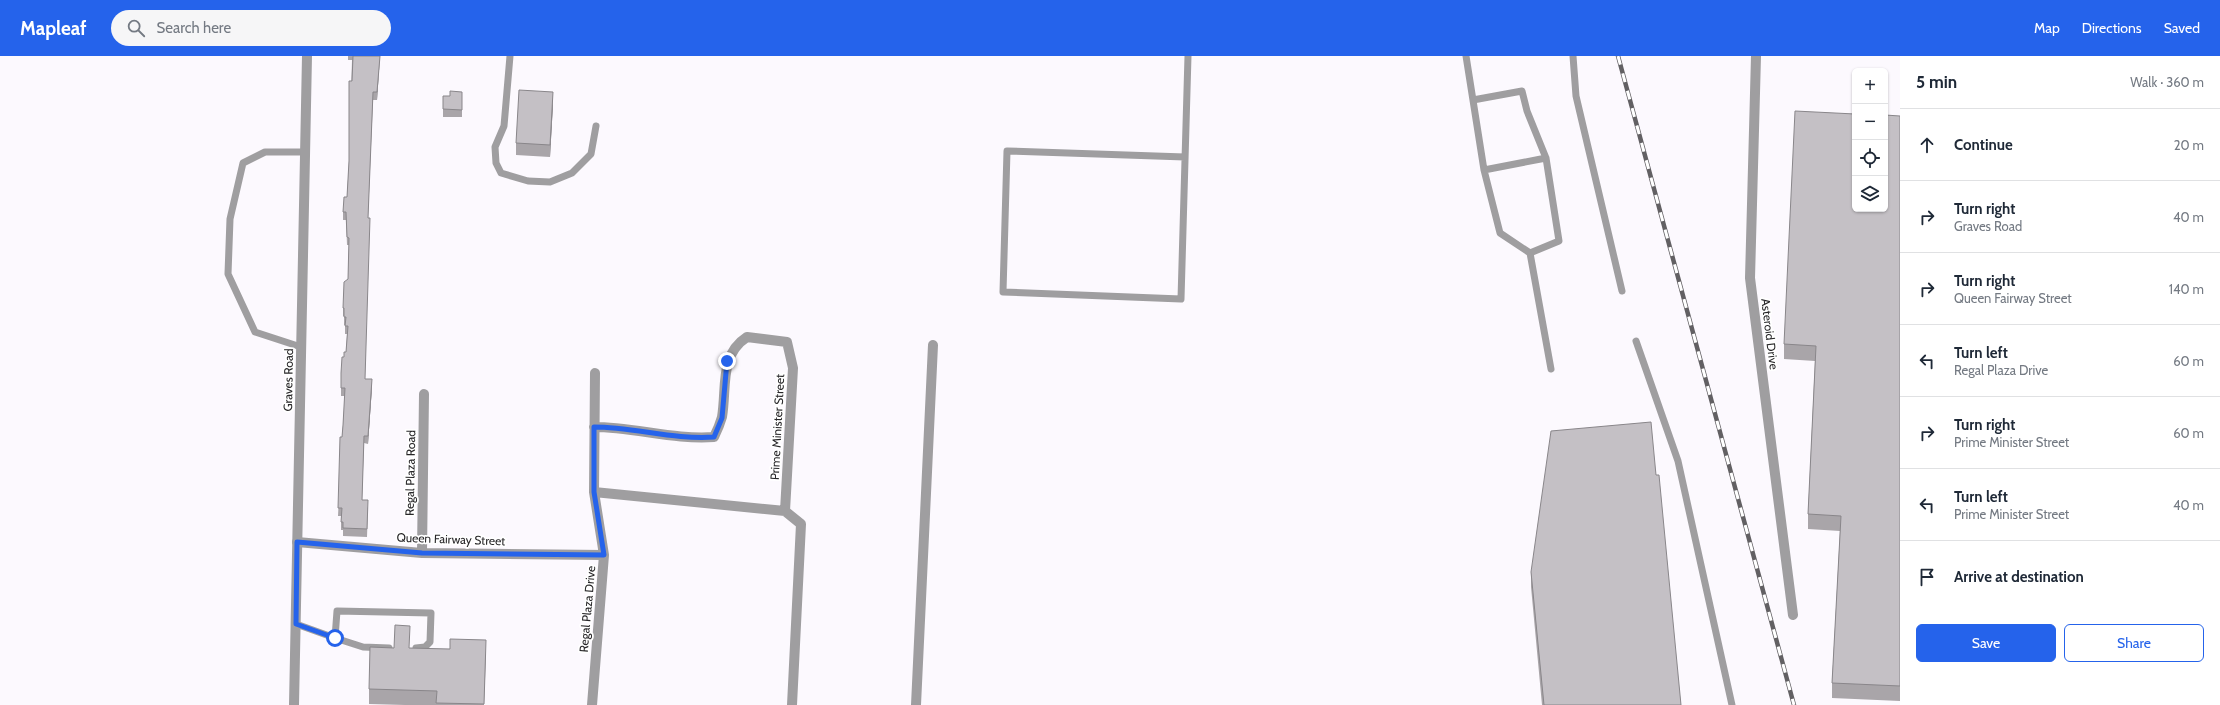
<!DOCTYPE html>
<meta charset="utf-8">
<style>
body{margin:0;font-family:Cabin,sans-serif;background:#f6f6f7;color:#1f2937}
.controls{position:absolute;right:12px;top:12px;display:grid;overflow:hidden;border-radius:6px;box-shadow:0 1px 3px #0004}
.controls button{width:36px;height:36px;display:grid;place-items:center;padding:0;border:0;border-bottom:1px solid #e0e1e3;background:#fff;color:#1f2937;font:20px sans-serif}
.stop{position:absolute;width:12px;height:12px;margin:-9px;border:3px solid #2563eb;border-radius:50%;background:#fff}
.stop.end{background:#2563eb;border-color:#fff;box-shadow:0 1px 4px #0008}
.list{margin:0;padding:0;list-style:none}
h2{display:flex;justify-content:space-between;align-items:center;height:52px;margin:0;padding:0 16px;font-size:17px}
h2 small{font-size:13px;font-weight:400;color:#747a83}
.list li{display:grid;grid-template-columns:26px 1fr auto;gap:12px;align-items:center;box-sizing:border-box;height:72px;padding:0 16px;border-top:1px solid #e0e1e3}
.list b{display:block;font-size:15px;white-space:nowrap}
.list p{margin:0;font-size:13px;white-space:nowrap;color:#747a83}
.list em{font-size:13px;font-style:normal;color:#747a83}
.actions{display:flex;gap:8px;padding:12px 16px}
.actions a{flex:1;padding:9px 0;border:1px solid #2563eb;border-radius:6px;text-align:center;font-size:14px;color:#2563eb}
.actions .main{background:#2563eb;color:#fff}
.icon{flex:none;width:22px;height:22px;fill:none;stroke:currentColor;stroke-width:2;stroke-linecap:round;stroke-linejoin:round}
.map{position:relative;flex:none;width:1900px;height:649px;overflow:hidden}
header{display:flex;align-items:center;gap:24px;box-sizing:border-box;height:56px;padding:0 20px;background:#2563eb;color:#fff}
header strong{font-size:19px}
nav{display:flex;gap:22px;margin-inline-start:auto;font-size:14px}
.search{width:280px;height:36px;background:#f6f6f7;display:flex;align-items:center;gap:10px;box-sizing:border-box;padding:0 14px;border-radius:22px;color:#747a83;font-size:15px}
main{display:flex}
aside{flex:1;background:#fff}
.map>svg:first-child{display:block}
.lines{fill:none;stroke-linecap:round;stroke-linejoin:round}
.service{stroke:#9f9ea0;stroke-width:7}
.minor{stroke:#9f9ea0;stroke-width:10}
.tertiary{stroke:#9f9ea0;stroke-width:10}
.rail-casing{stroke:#626063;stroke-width:4.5}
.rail{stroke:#fff;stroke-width:3;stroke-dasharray:9;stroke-linecap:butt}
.wall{fill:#a9a5a9}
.shaded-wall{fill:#89868a}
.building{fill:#c4c0c5;stroke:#89868a}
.route{stroke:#2563eb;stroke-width:5}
.labels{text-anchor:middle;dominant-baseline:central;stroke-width:3.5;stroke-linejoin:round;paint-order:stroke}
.street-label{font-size:12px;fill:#272628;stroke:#fff}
</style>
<header>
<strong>Mapleaf</strong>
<div class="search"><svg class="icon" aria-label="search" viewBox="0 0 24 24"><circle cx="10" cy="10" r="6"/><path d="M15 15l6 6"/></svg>Search here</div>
<nav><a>Map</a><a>Directions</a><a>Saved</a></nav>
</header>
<main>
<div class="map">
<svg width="1900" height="649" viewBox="0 0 1900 649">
<rect width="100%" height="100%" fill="#fcf9fe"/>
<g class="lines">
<path class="service" d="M510,0l-6,70 -9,21 1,16 5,10 27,8 22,1 22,-9 19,-19 5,-28
M1466,0l18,114 16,63 30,20 21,116
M1573,0l3,40 46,195
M1473,44l49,-9 5,20 19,47 13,83 -29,12
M1185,101l-178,-6 -4,141 178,7c2,-81 4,-162 7,-243
M1484,114l62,-12
M1636,285l42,120 54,244
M301,291l-46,-15 -27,-58 2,-55 13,-56 22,-11h40
M296,568l39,14 2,-27 94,2 -1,29 -5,5 -9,1
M335,582l28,9 26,1"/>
<path class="minor" d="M1756,0l-6,222 43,337
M594,371c40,0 80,13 120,10 3,-6 6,-13 8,-20 5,-29 -3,-62 25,-80l40,5 6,26 -8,143 16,13 -9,181
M594,436l191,19
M297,486l125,11 182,2
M422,497l2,-159
M592,649l12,-150 -10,-63 1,-119
M916,649l17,-360"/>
<path class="tertiary" d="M294,649l13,-649"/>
<g class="rail-casing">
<path id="rail" d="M1618,0l176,649"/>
</g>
<use href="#rail" class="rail"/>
</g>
<path class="wall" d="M348,0h32l-3,44h-4l-5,118 -3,161 7,8 -4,57 -4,-1 -2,57 6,8 -1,29 -24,-1v-6h-2v-14h-3l4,-79 1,-12 2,-29h-4v-23l3,-16 2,-5 1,-18h-2v-9h-1v-9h-1v-8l5,-29 1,-34h-2l-1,-25h-3v-8l4,-15 2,-36 3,-101h-4z
M462,36v25h-19v-21h7z
M553,48l-3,53 -34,-2v-12z
M1900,60v585l-68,-3v-15l8,-152 -32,-2v-15l7,-153 -31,-2v-15z
M1656,419l25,230h-139l-11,-118v-15z
M410,592l76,7 -2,50h-79l-36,-1v-15z"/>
<path class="shaded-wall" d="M380,0l-3,44v-8z
M553,36v12l-3,53v-12z
M372,323v8l-4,57v-8z"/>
<path class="building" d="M353,0h27l-3,36h-4l-5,126h2l-5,161h7l-4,57h-4l-2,64h6l-1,29 -24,-1v-6h-2l1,-14h-4l2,-71h2l1,-12 2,-37h-4v-15l1,-16h2v-5h2l2,-26h-3l1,-9h-2v-9h-1l1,-26 4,-3 1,-41 -2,-1 -1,-25h-3l1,-15h3l2,-36v-80h3z
M519,34l34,2 -3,53 -34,-2z
M450,35l12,1v18l-19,-1v-13h7z
M1795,55l60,3v95h30v-94l15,1v570l-68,-3 9,-167 -33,-2 8,-168 -32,-2z
M1651,366l5,53h3l22,230h-137l-13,-133 20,-141z
M395,569l15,1 -1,22 41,1v-10l36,1 -2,64 -48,-1 1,-12 -68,-2 1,-42 24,1z"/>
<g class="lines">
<path class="route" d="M335,582l-39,-14 1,-82 125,11 182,2 -10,-63v-65c40,0 80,13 120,10l8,-19 5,-57"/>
</g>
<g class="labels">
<g class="street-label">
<text transform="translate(1770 278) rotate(83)">Asteroid Drive</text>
<text transform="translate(288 324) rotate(-89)">Graves Road</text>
<text transform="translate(777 371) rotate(-87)">Prime Minister Street</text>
<text transform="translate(410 417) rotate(-89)">Regal Plaza Road</text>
<text transform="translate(451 483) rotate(2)">Queen Fairway Street</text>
<text transform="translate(587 553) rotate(-85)">Regal Plaza Drive</text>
</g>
</g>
</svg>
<div class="controls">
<button>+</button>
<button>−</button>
<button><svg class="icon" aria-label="locate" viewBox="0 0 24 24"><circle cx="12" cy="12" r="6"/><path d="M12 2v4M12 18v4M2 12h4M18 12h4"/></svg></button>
<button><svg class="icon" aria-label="layers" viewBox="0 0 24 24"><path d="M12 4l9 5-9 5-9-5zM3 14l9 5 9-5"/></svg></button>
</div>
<div class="stop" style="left:335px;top:582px"></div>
<div class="stop end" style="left:727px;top:305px"></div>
</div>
<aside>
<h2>5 min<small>Walk · 360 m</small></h2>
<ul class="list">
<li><svg class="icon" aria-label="ahead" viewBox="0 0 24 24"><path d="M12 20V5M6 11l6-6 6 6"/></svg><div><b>Continue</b></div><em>20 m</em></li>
<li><svg class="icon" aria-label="right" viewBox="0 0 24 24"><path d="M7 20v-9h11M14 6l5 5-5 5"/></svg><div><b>Turn right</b><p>Graves Road</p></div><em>40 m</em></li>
<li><svg class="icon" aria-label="right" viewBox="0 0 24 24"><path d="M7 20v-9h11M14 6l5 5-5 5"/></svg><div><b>Turn right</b><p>Queen Fairway Street</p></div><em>140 m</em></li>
<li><svg class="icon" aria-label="left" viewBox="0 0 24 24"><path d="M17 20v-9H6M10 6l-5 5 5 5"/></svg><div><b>Turn left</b><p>Regal Plaza Drive</p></div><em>60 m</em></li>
<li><svg class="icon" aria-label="right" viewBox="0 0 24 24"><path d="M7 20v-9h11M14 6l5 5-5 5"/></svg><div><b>Turn right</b><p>Prime Minister Street</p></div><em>60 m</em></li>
<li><svg class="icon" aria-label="left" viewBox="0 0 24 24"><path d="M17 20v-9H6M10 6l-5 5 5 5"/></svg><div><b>Turn left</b><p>Prime Minister Street</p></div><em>40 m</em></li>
<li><svg class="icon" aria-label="arrive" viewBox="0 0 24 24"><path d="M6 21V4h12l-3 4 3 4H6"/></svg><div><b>Arrive at destination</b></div></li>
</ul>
<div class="actions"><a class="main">Save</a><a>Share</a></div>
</aside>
</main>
